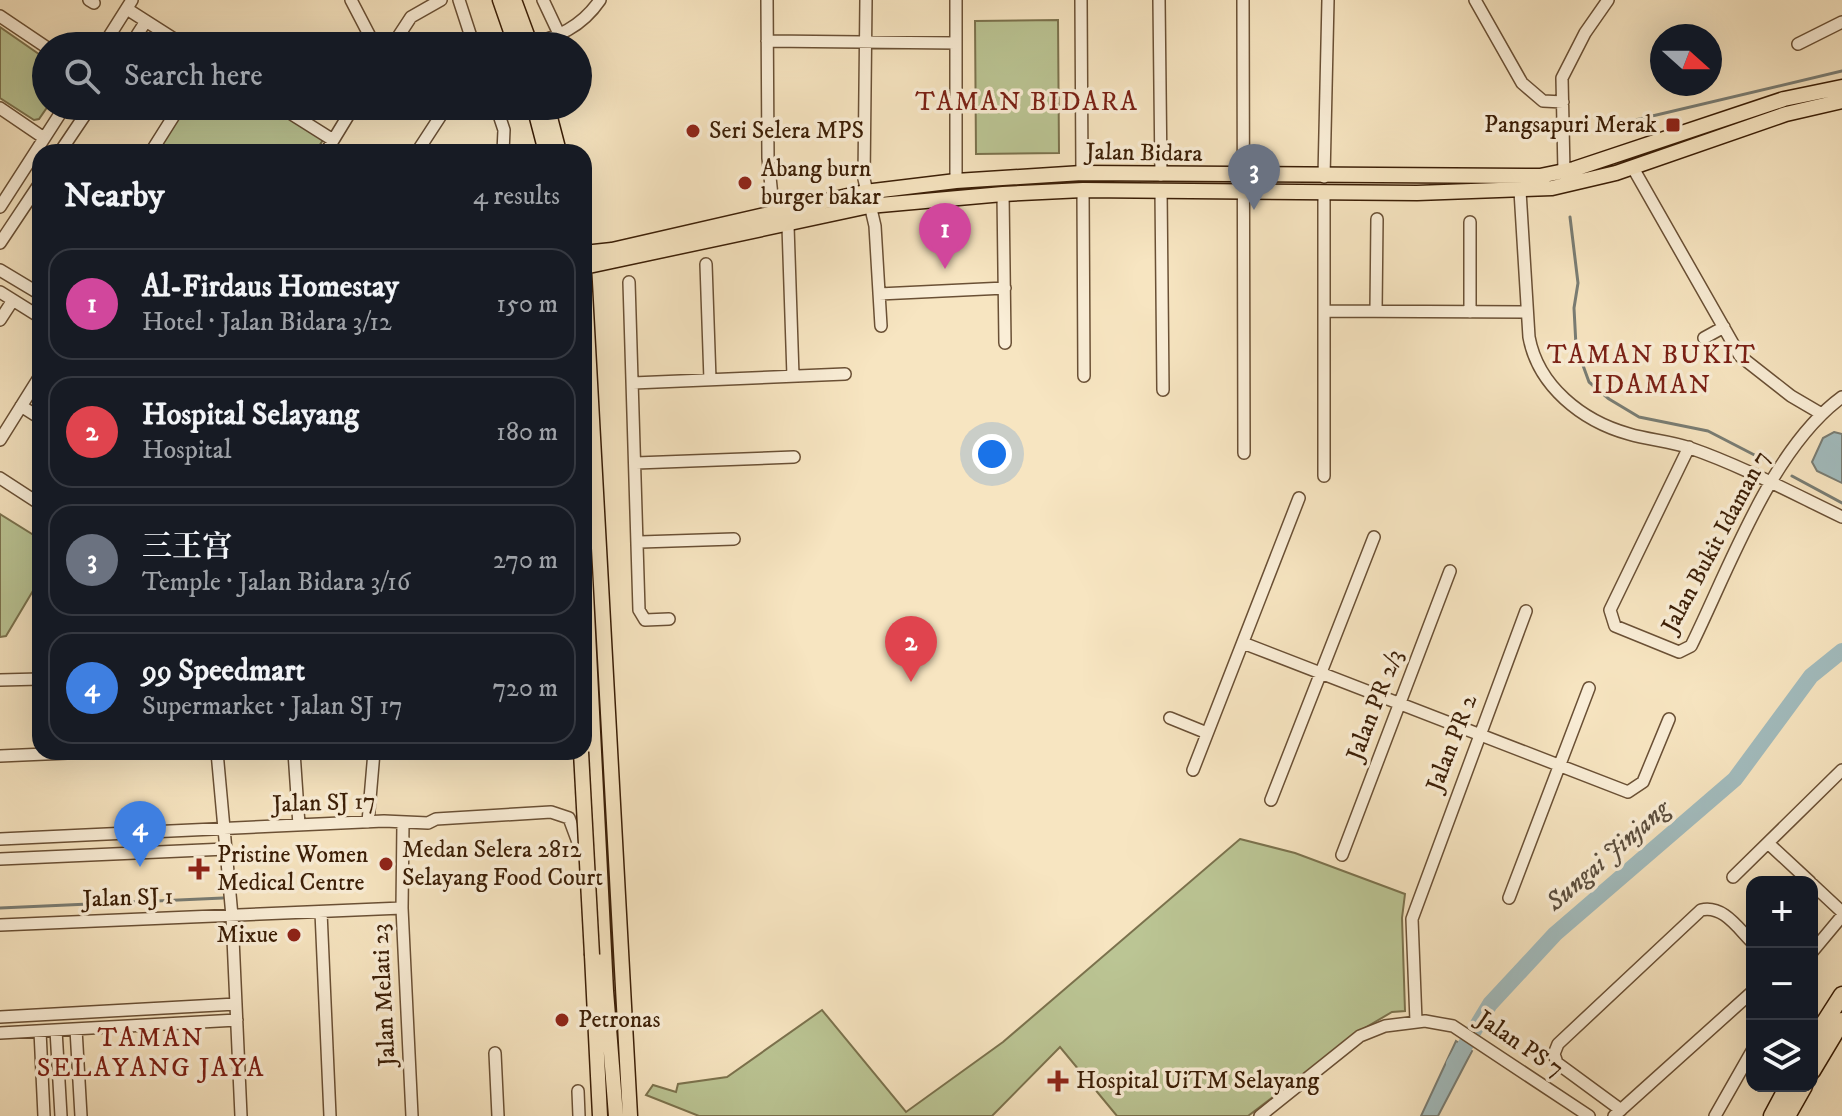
<!DOCTYPE html>
<meta charset="utf-8">
<style>
body{margin:0;font-family:"IM FELL DW Pica","Noto Serif SC",serif;background:#242831;color:#f1f3f6}
.controls{position:absolute;right:24px;bottom:24px;display:grid;overflow:hidden;border-radius:16px;box-shadow:0 8px 32px #0002}
.controls button{width:72px;height:72px;display:grid;place-items:center;padding:0;border:0;border-bottom:2px solid #363941;background:#171b24;color:#f1f3f6;font:40px sans-serif}
.compass{position:absolute;left:1650px;top:24px;width:72px;height:72px;border-radius:50%;background:#171b24;box-shadow:0 8px 32px #0002;rotate:111deg}
.you{position:absolute;left:992px;top:454px;width:28px;height:28px;margin:-20px;border:6px solid #fff;border-radius:50%;background:#1a73e8;box-shadow:0 0 0 12px #1a73e833}
.badge{display:grid;place-items:center;width:52px;height:52px;border-radius:50%;background:#0f766e;color:#fff;font-size:26px;font-weight:700}
.pin{position:absolute;translate:-50% -66px;filter:drop-shadow(0 2px 4px #0008)}
.pin::after{content:'';position:absolute;top:42px;width:28px;height:24px;background:inherit;clip-path:polygon(0 0,100% 0,50% 100%)}
.list{margin:0;padding:0;list-style:none}
h2{display:flex;justify-content:space-between;align-items:center;height:104px;margin:0;padding:0 32px;font-size:34px}
h2 small{font-size:26px;font-weight:400;color:#9ea1a6}
.list li{display:grid;grid-template-columns:52px 1fr auto;gap:24px;align-items:center;box-sizing:border-box;height:112px;margin:0 16px 16px;padding:0 16px;border:2px solid #363941;border-radius:24px}
.list b{display:block;font-size:30px;white-space:nowrap}
.list p{margin:0;font-size:26px;white-space:nowrap;color:#9ea1a6}
.list em{font-size:26px;font-style:normal;color:#9ea1a6}
.icon{flex:none;width:44px;height:44px;fill:none;stroke:currentColor;stroke-width:2;stroke-linecap:round;stroke-linejoin:round}
.map{position:relative;flex:none;width:1842px;height:1116px;overflow:hidden}
.search{position:absolute;background:#171b24;box-shadow:0 8px 32px #0002;left:32px;top:32px;width:560px;height:88px;display:flex;align-items:center;gap:20px;box-sizing:border-box;padding:0 28px;border-radius:44px;color:#9ea1a6;font-size:30px}
.panel{position:absolute;background:#171b24;box-shadow:0 8px 32px #0002;left:32px;top:144px;width:560px;height:616px;border-radius:24px}
.map>svg:first-child{display:block}
.green{fill:#bbc594;stroke:#7b724d;stroke-width:2}
.water{fill:#a2bcbe;stroke:#797d74;stroke-width:2}
.lines{fill:none;stroke-linecap:round;stroke-linejoin:round}
.stream{stroke:#797d74;stroke-width:3}
.river{stroke:#a2bcbe;stroke-width:16}
.minor-casing{stroke:#6a5035;stroke-width:14}
.major-casing{stroke:#3b1e06;stroke-width:17}
.highway-casing{stroke:#3b1e06;stroke-width:19}
.minor{stroke:#faeed7;stroke-width:11}
.major{stroke:#f7e5c1;stroke-width:14}
.highway{stroke:#f7e5c1;stroke-width:16}
.major-bridge-casing{stroke:#3b1e06;stroke-width:17;stroke-linecap:butt}
.major-bridge{stroke:#f7e5c1;stroke-width:14}
.poi-dot{fill:#8f2418;stroke:#faeed7;stroke-width:3}
.labels{text-anchor:middle;dominant-baseline:central;stroke-width:7;stroke-linejoin:round;paint-order:stroke}
.poi-label{font-size:24px;fill:#3b1e06;stroke:#faeed7;text-anchor:start}
.street-label{font-size:24px;fill:#3b1e06;stroke:#faeed7}
.neighbourhood-label{font-size:26px;letter-spacing:2px;fill:#7a1f14;stroke:#faeed7}
.water-label{font-size:26px;font-style:italic;fill:#5a4d3d;stroke:#faeed7}
</style>
<div class="map">
<svg width="1842" height="1116" viewBox="0 0 1842 1116">
<rect width="100%" height="100%" fill="#f7e5c1"/>
<filter id="stains"><feTurbulence type="fractalNoise" baseFrequency=".0025" numOctaves="4"/><feColorMatrix values="0 0 0 0 .2 0 0 0 0 .09 0 0 0 0 .02 0 0 0 .5 -.17"/></filter>
<radialGradient id="worn" r=".72"><stop offset=".6" stop-color="#630" stop-opacity="0"/><stop offset="1" stop-color="#630" stop-opacity=".3"/></radialGradient>
<path class="green" d="M1058,20l1,133 -83,1 -1,-133z
M0,27l46,32 2,47 -9,13 -5,1 -34,-22z
M186,106h82l55,34 -8,12h-159z
M0,514l40,25v40l-34,57 -6,1z
M1240,839l55,14 110,41 -3,24 3,93 -13,1 -29,17 -115,87h-131l-57,-69 -68,69h-293l-53,-21 7,-10 23,7 2,-8 49,-7 95,-67 84,102 97,-70z"/>
<path class="water" d="M1834,432l8,2v49l-25,-12 -5,-9 11,-24z
M1456,1041l16,10 -34,65h-17z"/>
<g class="lines">
<path class="stream" d="M1610,126l232,-55
M1570,217l8,66 -4,25 2,38 13,36 20,17 30,18 69,14 60,31
M1792,476l50,27
M0,908l223,-10"/>
<path class="river" d="M1454,1064l36,-60 65,-70 180,-155 76,-103 31,-25"/>
<g class="minor-casing">
<path id="minor" d="M89,0l5,3
M351,0l24,46
M459,0l15,46
M543,0l17,36
M767,0l1,158 6,57 14,11 5,150
M866,0l-2,179 11,47 6,100
M956,0v181
M1081,0l1,173
M1159,0l2,175
M1243,0l1,453
M1475,0l47,83 21,18 20,1
M127,9l58,37
M0,16l46,31
M767,41l189,2
M1798,44l44,-22
M103,46l29,-46
M130,46l16,-25
M392,46l19,-29 30,-17
M527,46c31,-10 54,-18 73,-46
M279,106l54,34
M496,106l8,24 -1,22
M0,108l44,30
M60,152l31,-46
M151,152l29,-46
M326,152l28,-46
M417,152l30,-46
M1633,168l107,188 51,40 29,17
M1564,172l-2,-94 23,-45 23,-33
M1324,177l4,-177
M1083,190l1,186
M1161,190l2,200
M1520,191l9,146c9,49 53,84 100,97 20,6 41,7 61,14 52,18 102,45 152,69
M1324,193v283
M1003,194l2,149
M0,207l65,-101
M1470,222v90
M0,243l40,-60
M706,264l4,116
M0,270l40,24
M629,282l10,328 6,10 24,-1
M0,292l40,25
M879,294l126,-6
M1324,311l201,1
M1376,311l1,-92
M0,320l13,-20
M1704,338l20,-11
M633,383l212,-9
M21,406l19,12
M0,440l40,-64
M1689,447l-79,163 5,16 64,26 12,-6c39,-79 80,-197 151,-249
M636,463l158,-6
M0,478l40,26
M640,542l94,-3
M1243,643l385,149 15,-10 26,-63
M0,680l40,-1
M1170,718l37,15
M217,752l15,164 9,200
M294,752l5,73
M0,756l90,-4
M1193,770l106,-272
M1271,800l103,-263
M368,822l6,-70
M403,823l-1,85 10,208
M0,839l384,-18 44,2 8,-4 115,-7 18,6 13,35
M1768,843l42,39
M1342,855l108,-284
M0,859l226,-10
M1733,877l109,-107
M1812,884l30,28
M1509,898l80,-210
M321,912l9,204
M0,925l402,-17
M1812,952l30,-36
M0,1017l236,-13
M1416,1021l-4,-102 114,-308
M76,1029l5,87
M56,1030l5,86
M40,1031l4,85
M0,1033l237,-13
M495,1053l3,63
M578,1091l1,25
M1621,1110l-64,-47 -3,-9 4,-10 143,-134c22,-5 36,17 51,32
M1260,1116l100,-80 25,-10 40,-5 28,5 136,90
M1614,1116l138,-124
M1715,1116l37,-65"/>
</g>
<g class="major-casing">
<path id="major" d="M500,0l16,46
M514,0l17,46
M534,106l12,46
M547,106l12,46
M584,253l28,-3 253,-58 91,-11 126,-8 458,3 34,-7 210,-70 58,-12
M584,267l285,-61 134,-12 80,-4 334,3 135,-5 64,-15 170,-59 56,-13
M584,273l46,843
M584,553l22,438 10,125
M592,955l8,161"/>
</g>
<g class="highway-casing">
<path id="highway" d="M1812,1042l30,-47
M1812,1071l30,-50
M1772,1116l16,-30
M1787,1116l17,-30"/>
</g>
<use href="#minor" class="minor"/>
<use href="#major" class="major"/>
<use href="#highway" class="highway"/>
<g class="major-bridge-casing">
<path id="major-bridge" d="M581,752l11,203"/>
</g>
<use href="#major-bridge" class="major-bridge"/>
</g>
<g class="poi-dot">
<rect x="1665" y="117" width="16" height="16" rx="4"/>
<circle cx="693" cy="131" r="8"/>
<circle cx="745" cy="183" r="8"/>
<circle cx="386" cy="864" r="8"/>
<path d="M195 857h8v8h8v8h-8v8h-8v-8h-8v-8h8z"/>
<circle cx="294" cy="935" r="8"/>
<circle cx="562" cy="1020" r="8"/>
<path d="M1054 1069h8v8h8v8h-8v8h-8v-8h-8v-8h8z"/>
</g>
<g class="labels">
<g class="poi-label">
<text x="1657" y="125" text-anchor="end">Pangsapuri Merak</text>
<text x="709" y="131">Seri Selera MPS</text>
<text x="761" y="169">Abang burn<tspan x="761" dy="28">burger bakar</tspan></text>
<text x="402" y="850">Medan Selera 2812<tspan x="402" dy="28">Selayang Food Court</tspan></text>
<text x="217" y="855">Pristine Women<tspan x="217" dy="28">Medical Centre</tspan></text>
<text x="278" y="935" text-anchor="end">Mixue</text>
<text x="578" y="1020">Petronas</text>
<text x="1076" y="1081">Hospital UiTM Selayang</text>
</g>
<g class="street-label">
<text transform="translate(1144 153) rotate(1)">Jalan Bidara</text>
<text transform="translate(1716 542) rotate(-62)">Jalan Bukit Idaman 7</text>
<text transform="translate(1375 705) rotate(-69)">Jalan PR 2/3</text>
<text transform="translate(1452 743) rotate(-69)">Jalan PR 2</text>
<text transform="translate(324 803) rotate(-2)">Jalan SJ 17</text>
<text transform="translate(128 898) rotate(-2)">Jalan SJ 1</text>
<text transform="translate(384 995) rotate(-93)">Jalan Melati 23</text>
<text transform="translate(1520 1044) rotate(34)">Jalan PS 7</text>
</g>
<g class="neighbourhood-label">
<text x="1027" y="102">TAMAN BIDARA</text>
<text x="1652" y="355">TAMAN BUKIT<tspan x="1652" dy="30">IDAMAN</tspan></text>
<text x="151" y="1038">TAMAN<tspan x="151" dy="30">SELAYANG JAYA</tspan></text>
</g>
<g class="water-label">
<text transform="translate(1608 856) rotate(-41)">Sungai Jinjang</text>
</g>
</g>
<rect width="100%" height="100%" filter="url(#stains)"/>
<rect width="100%" height="100%" fill="url(#worn)"/>
</svg>
<div class="controls">
<button>+</button>
<button>−</button>
<button><svg class="icon" aria-label="layers" viewBox="0 0 24 24"><path d="M12 4l9 5-9 5-9-5zM3 14l9 5 9-5"/></svg></button>
</div>
<svg class="compass" viewBox="-18 -18 36 36"><path d="M0-13l5 13h-10z" fill="#e53935"/><path d="M0 13l5-13h-10z" fill="#9ea1a6"/></svg>
<div class="you"></div>
<div class="pin badge" style="left:945px;top:269px;background:#d1479c">1</div>
<div class="pin badge" style="left:911px;top:682px;background:#e0444e">2</div>
<div class="pin badge" style="left:1254px;top:210px;background:#6b7280">3</div>
<div class="pin badge" style="left:140px;top:867px;background:#3f7fe0">4</div>
<div class="search"><svg class="icon" aria-label="search" viewBox="0 0 24 24"><circle cx="10" cy="10" r="6"/><path d="M15 15l6 6"/></svg>Search here</div>
<section class="panel">
<h2>Nearby<small>4 results</small></h2>
<ul class="list">
<li><span class="badge" style="background:#d1479c">1</span><div><b>Al-Firdaus Homestay</b><p>Hotel · Jalan Bidara 3/12</p></div><em>150 m</em></li>
<li><span class="badge" style="background:#e0444e">2</span><div><b>Hospital Selayang</b><p>Hospital</p></div><em>180 m</em></li>
<li><span class="badge" style="background:#6b7280">3</span><div><b>三王宫</b><p>Temple · Jalan Bidara 3/16</p></div><em>270 m</em></li>
<li><span class="badge" style="background:#3f7fe0">4</span><div><b>99 Speedmart</b><p>Supermarket · Jalan SJ 17</p></div><em>720 m</em></li>
</ul>
</section>
</div>
